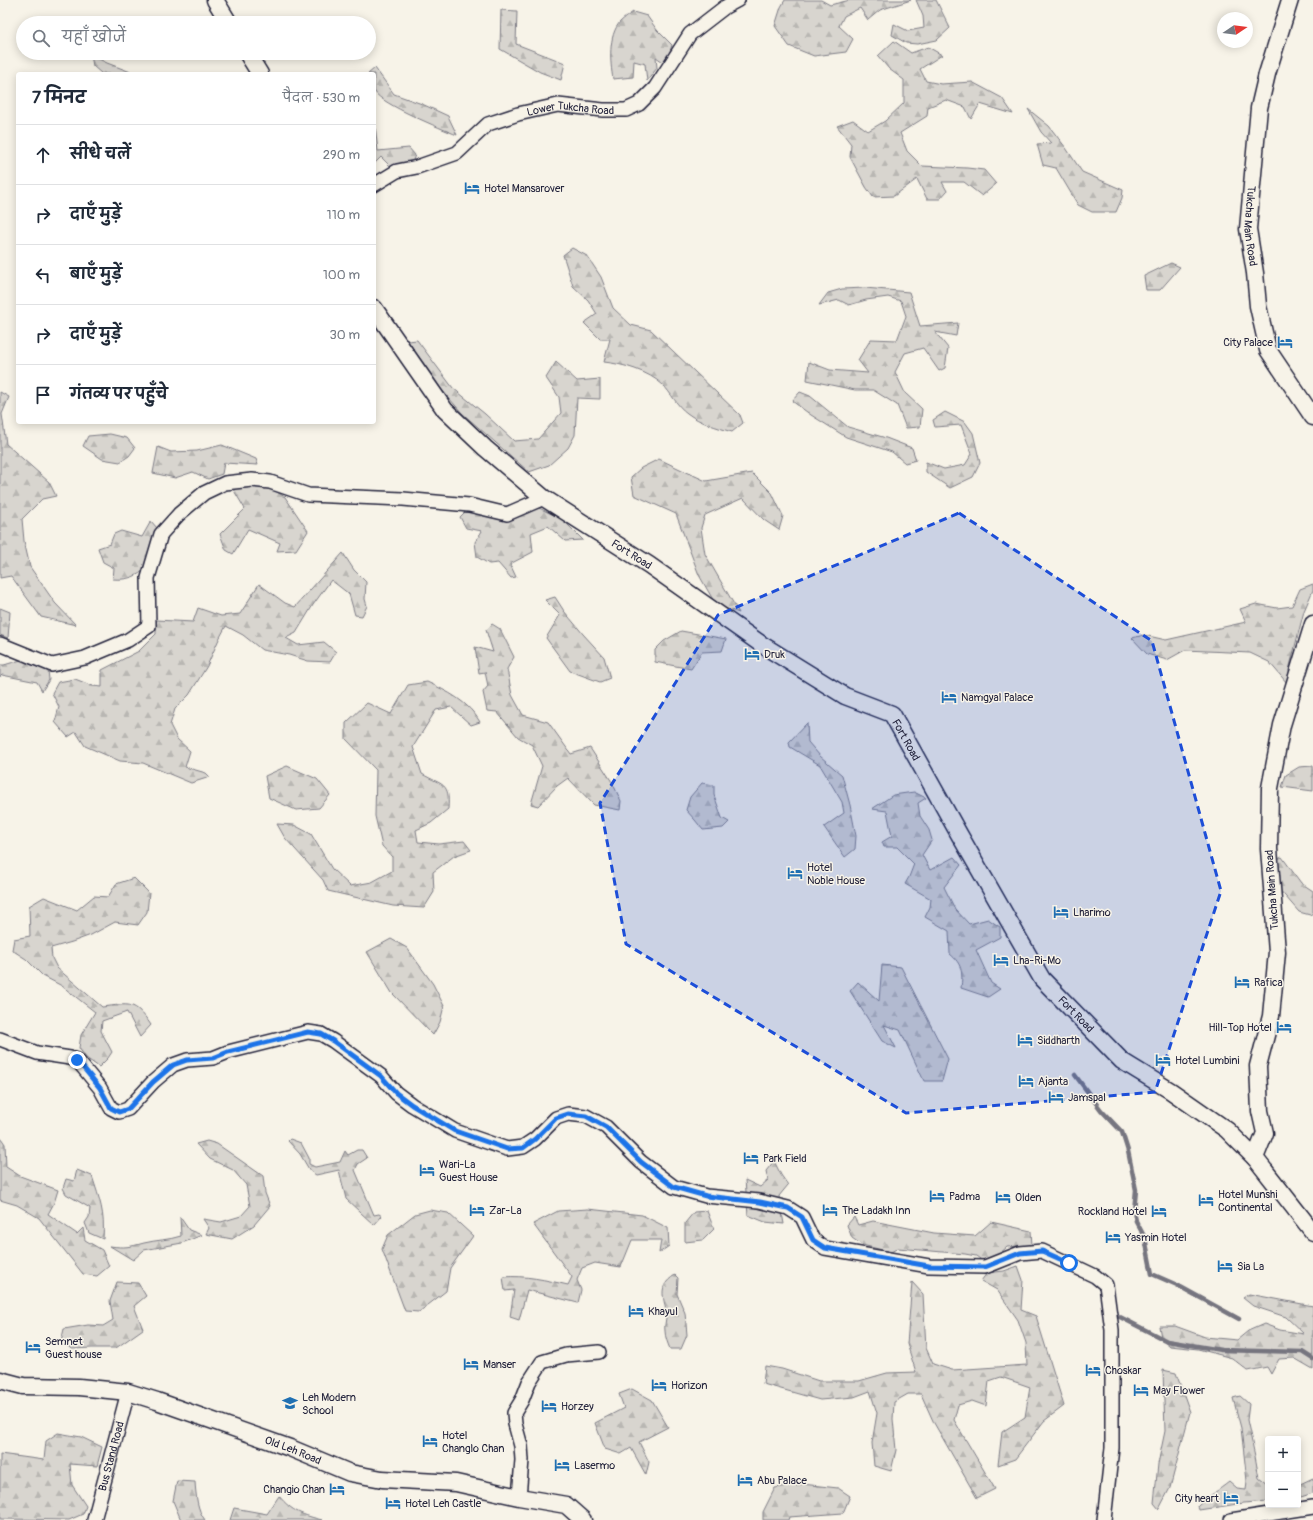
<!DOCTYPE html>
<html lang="hi">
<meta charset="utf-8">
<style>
body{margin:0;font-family:Pangolin,"Playpen Sans Deva",sans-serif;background:#f6f6f7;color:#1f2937}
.controls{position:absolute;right:12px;bottom:12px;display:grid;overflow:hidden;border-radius:4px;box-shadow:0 2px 10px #0003}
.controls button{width:36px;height:36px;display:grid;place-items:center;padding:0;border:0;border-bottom:1px solid #e0e1e3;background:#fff;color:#1f2937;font:20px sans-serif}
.compass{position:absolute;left:1217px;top:12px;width:36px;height:36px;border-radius:50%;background:#fff;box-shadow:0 2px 10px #0003;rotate:77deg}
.stop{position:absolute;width:12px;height:12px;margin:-9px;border:3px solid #1a73e8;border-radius:50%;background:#fff}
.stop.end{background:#1a73e8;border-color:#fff;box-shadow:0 1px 4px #0008}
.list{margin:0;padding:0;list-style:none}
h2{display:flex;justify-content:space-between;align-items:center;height:52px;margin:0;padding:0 16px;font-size:17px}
h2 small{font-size:13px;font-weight:400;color:#747a83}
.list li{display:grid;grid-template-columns:26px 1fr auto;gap:12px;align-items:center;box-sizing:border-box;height:60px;padding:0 16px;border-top:1px solid #e0e1e3}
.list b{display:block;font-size:15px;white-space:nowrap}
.list em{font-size:13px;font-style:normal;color:#747a83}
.icon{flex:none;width:22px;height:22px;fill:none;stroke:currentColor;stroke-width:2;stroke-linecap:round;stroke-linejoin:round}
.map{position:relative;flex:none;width:1313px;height:1520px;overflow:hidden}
.search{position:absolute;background:#fff;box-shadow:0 2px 10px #0003;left:16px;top:16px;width:360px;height:44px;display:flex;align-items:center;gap:10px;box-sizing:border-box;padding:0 14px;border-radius:22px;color:#747a83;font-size:15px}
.panel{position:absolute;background:#fff;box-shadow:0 2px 10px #0003;left:16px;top:72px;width:360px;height:352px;border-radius:4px}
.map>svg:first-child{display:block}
.forest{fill:url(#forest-firs);stroke:#7d7c85}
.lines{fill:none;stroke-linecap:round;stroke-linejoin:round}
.stream{stroke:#76747f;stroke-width:4.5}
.minor-casing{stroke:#22223b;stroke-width:16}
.tertiary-casing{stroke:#22223b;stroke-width:19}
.minor{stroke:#f7f3e8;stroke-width:13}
.tertiary{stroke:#f7f3e8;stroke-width:16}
.route{stroke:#1a73e8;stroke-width:5}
.marked{fill:#1d4ed8;fill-opacity:0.2;stroke:#1d4ed8;stroke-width:3;stroke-dasharray:8 5;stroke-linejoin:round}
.labels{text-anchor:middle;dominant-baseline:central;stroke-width:3;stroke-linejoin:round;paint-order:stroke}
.street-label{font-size:11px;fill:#22223b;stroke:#f7f3e8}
.poi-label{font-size:11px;fill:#22223b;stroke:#f7f3e8;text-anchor:start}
</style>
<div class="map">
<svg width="1313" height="1520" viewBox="0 0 1313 1520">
<defs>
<pattern id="forest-firs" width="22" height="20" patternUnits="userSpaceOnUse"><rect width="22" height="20" fill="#d8d5cf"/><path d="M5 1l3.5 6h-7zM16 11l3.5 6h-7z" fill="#b9b7b3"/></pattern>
</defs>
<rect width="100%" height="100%" fill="#f7f3e8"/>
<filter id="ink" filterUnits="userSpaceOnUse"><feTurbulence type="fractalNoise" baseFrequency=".025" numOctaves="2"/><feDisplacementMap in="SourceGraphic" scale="8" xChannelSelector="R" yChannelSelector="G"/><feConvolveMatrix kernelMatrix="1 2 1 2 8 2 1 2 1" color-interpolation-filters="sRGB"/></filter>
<g filter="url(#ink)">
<path class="forest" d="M785,0h36l9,5 20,-5h61l-31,10 -12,10 -8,-12 -16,8 -5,10 14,13 -7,13 -32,4 -25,-10 -14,-20 6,-19z
M916,0h20l14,28 -13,12 -20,4 -11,-1 -14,-8 2,-11 14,7 16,-3 -1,-12z
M501,10l16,1 -1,33 49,19 -4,17 -21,-8 -40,-23z
M633,12l14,4 10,14 15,15 -6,19 -10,-7 1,11 -10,13 -2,-17 -11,-3 -1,16 -20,2c-3,-17 -5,-43 7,-57 4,-4 9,-7 13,-10z
M894,41l17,12 17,-6 14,8 -22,14 6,12 15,3 31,-2 30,16 11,16 -33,-10 -9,15 -6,-12 -19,-7 -18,7 -1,9 -27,17 7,18 15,15 45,2 17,2 12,14 -14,12 -18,-14h-22l5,9 -7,8h-13l-10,-20 -23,17 -21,1 -7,-10 -16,-30 1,-13 -14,-18 16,-6 15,11 17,-10 19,-18v-23l-15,-11 -11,-13z
M91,55l16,8 29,11h-34l-9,-8z
M375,68l19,26 28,10 26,12 9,19c-15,-6 -76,-31 -82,-43 -2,-4 -1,-13 -1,-18h-6z
M1028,109l21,17 17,22 16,24 41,18 -1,8 -6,14h-24l-14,-7 -22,-37 -13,-3 -6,-21 14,-1 -10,-11z
M375,125l3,26 31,-3 6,7 -3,8 -20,5 -11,-11 -7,7z
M572,248l15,8 14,21 12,31 18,17 20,5 89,85 3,8 -11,9c-16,-5 -32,-9 -45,-19 -10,-7 -16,-20 -24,-28 -15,-14 -40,-21 -59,-23l6,-23h-10l-16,-16 13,-9 -9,-14 -15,-14 -10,-31z
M1171,263l9,4 -20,23h-14l-2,-14z
M865,288l44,4 11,34 38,-3 -2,13 -21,-4 13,16 -3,20 -6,3 -16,-23 -18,5 -10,19 10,21 17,16 -2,18 -14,1 -9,-23 -24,-15h-18l-48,-10 2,-18 21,8 38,3 -10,-13 13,-21 26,1 9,-24 -5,-15 -13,-4 -22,3 -17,5 -10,-5 -20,5 9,-12 14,-4z
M417,340l36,48 32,26 29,27 24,-2 23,-26 -2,-16 -13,-19 10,-16 21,19 23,-2v20l-23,-1 -2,37 -7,13 -19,17 -20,7 -67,-59 -20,-23 -34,-49z
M0,392l9,5 -7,17 4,30 43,38 7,14 -14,3 -20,20 2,22 6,26 25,36 21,22 -35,-8 -30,-41 -11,2z
M800,392l10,4 38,31 38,11 26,10 4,12 -11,3 -13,-11 -46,-15 -35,-22 -19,-14z
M945,412l20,10 8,11 7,30 -7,14 -23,11 -24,-16v-10l18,7 21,-4 7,-11 -11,-29 -26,2 -2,-7z
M110,434l17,4 8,10 -6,8 -9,6 -18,-3 -19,-13 5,-10z
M222,445l34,14 2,6 -34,-2 -2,11 -14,5 -15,-7 -18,6 -22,-5 5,-26 13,5 26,-1z
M659,459l21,10 26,12 46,-8 20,20 11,23 -4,14 -15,-10 -21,-22 -38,17 -4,13 4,26 34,59 -23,-8 -17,-30 -23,-61 -42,-19 -3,-18 10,-9z
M254,484l15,3 16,10 23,34 -12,19 -19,1 3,-8 -32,-14 -15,25 -7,-4 -6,-16 25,-25 -12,-20z
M537,507l25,12 21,21 -18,1 -17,-15 -17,7 2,19 -23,12 6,13 -5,1 -13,-15 -9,1 -12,-7 -2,-15 7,-11 -16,-3 -6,-11 6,-6 26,6z
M151,521l6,7 -14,43c-9,7 -19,9 -30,8l1,-11 -11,-6 -5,-14 12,-4 4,-10 7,-3 21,6z
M343,553l11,17 12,12 -1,17 2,7 -5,10 -7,-1 -6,-21 -18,-14 -18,25 -17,28 -10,5 12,7 26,-3 12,10 -6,10 -22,-1 -19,-6 -27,-5 -19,-15 -17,-9 -7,13 -12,27 -18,29 -14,14 -5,16 7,14 13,12 -5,16 21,6 4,4 -19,6 -48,-20 -23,-2 -35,-15 -9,-14 -8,5 -13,-15 4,-15 -7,-14 6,-11 17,-3 18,7 9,1v-17l37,-19 17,-17v-14l37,2 5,-14 23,8 19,-2 19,-30 26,19 10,4z
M1313,584v6l-9,21 -15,59 2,9 -4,4 -18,-21 -19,-9 -65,-3 -18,10 -20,-6 -15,-16 12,-3 22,5 80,-18 -6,-13 16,-5 21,4 15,-2 8,-17z
M555,597l9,14 19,23 21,23 6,21 -10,4 -30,-11 -24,-33 14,-23 -15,-15z
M0,608l10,4 -2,26 -8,-3z
M492,624l8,5 14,28 -7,12 5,26 11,20 25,7 23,32 19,-6 22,34 9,19 -1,9 -26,-5 -26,-27 -11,8 -19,20 -7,-2 11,-38 -10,-21 -14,-8 -21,-25 -10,-1 -4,-19 5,-6 -3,-14 -6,1 -4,-26 18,5 -7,-22z
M681,631l45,8 -4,12 -20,1 -11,17 -36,-7v-12l9,-9z
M21,660l27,10 1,10 -7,11 -5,-9 -35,-7 -2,2v-12h4z
M427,682c20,9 42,20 53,40l-9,3 -20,-18 -15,3 -23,37 9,27c21,12 28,8 26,35l-17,14 -15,7 2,12 21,2 25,-3 7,9 -17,6 -21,16 1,20 -10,16 -31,-2 -65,-15 -5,-11 -38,-42 -8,-14 17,1 17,9 21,35 18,17 22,-4 20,-11v-14l-10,-11 -7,-30 1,-46 -30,-31v-16l21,-20 24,11 17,-29z
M807,723l1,19 12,14 22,19 8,30 6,31 -1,13 -10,8 -21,-30 20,-14 -2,-11 -22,-37 -30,-18 -1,-5z
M287,766l30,13 13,16 -11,13 -23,2 -27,-12 -4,-22z
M1313,766v25l-31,-4 4,-12 13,-8z
M702,783l12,2v10l8,23 7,4 -6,6 -20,2 -8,-10 -9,-10 4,-13z
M914,792l12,6 -8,5 2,13 9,14 3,10 -10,15 8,15 24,-13 7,8 -17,22 11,22 14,15 19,-5 12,8v10l-24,13 15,33 9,6 -12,8 -27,-9c2,-16 1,-24 -11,-34l-1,-23 -24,-14 5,-10 1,-8 -26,-15 4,-7 5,-13 -17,-17h-13l-2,-5 10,-6 -5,-25 -15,-2 21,-14z
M1282,857l19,26 12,8v22l-3,2 -11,-3 -21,-24 -2,-28z
M134,878l15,15 -2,19 -9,13 -23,-3 -24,13 -19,7 -21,6 1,10 5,10 45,39c28,-3 32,-7 49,18l-11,12 -13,-25 -25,9 -1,10 11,21 -4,6 -9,9 -13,-9 -7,-10 2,-13 14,-23 -33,-26 -19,-10 -17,-17 -14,-9 2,-11 16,-3 -1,-30 15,-9 33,13 17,-14 14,1 8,-13z
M391,939l16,9 26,36 11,22 -4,16 -7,13 -41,-42 -25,-41z
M882,965l19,2 47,92 -6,22h-18l-24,-51 -16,-5 12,23 -14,-7 -32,-50 8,-9 21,19z
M1,1138l4,6 1,23 14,9 38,14 -4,13 -6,11 29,20 6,-6 2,12 17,10 7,16 -12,10 -14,-2 -44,-56 -22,-13 -17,-5v-61z
M290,1139l11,4 8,15v6l6,3 25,-5 5,-11 3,4 9,-5h5l5,8 -9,6 -3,6 19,45 5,-1 3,2 -8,9 -28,-26 -7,-29 -23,5 -6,-4 -10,-17 -12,-13z
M207,1141l10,3 46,32 2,17 5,13 -16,19 -22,14 -26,-5 3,-6 -6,-9 18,3 20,-6 9,-10 -4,-21 -13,-15 -23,-11 -14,-15z
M774,1161l7,14 7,10 -9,11 5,28 -19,-2 -17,-7 -3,-35 15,7 8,-7 -2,-9z
M77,1170l15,6c8,25 13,36 11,63l-14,-6 -4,-10 4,-6 1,-9 -24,-14 -3,-6 3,-9 8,2z
M588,1209l54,6 26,13 1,18 -10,7 2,-13h-29l-11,27 -26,-4 -13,5 -5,12 4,10 -3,13 -51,-13 -8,30 -9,-3 4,-27 -9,1 -2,-14c22,-2 43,3 65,8l4,-8 -39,-53 25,-13z
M430,1210l18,3 25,23 -23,32 -4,23 -27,21 -14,-1 -23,-62 6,-14 27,-21z
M707,1211l7,18 -11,11 -18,2v-19l9,-11z
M180,1217l9,13 13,5 -20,8 -38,7 -11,10 -23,-14c15,2 19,1 34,-3 12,-3 25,-3 37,-7z
M854,1217l4,8 15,-4 61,12 41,3 16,-14 40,9 1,14 -25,2 -9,8 -14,7 -8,-6 -11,-2 -67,-6 -7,4 -29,-7 -10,-7 -5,-13z
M1018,1266l5,14 -2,30 15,6 28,90 -20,15 -29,38 -17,6 4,-33 23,-15 5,-30 -29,-10 -12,4 -3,25 -14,-5 -14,4 -4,15 41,69 -18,9 -43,-75 -13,-29h-13l-14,8 -1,17 3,31 -5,21 -17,-5 -2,-23 5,-30 -7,-22 -16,6 -34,3 -57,-16 2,-18 17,3 37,12h40l28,-8 29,-1 -9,-28 5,-62 11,12 3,54 7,16 19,6 75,-5 -1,-22 -8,-23 -21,-30 -16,-9 6,-8 17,-2z
M675,1275l3,3 -1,16 8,19 2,22 -6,14h-11c-2,-5 -5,-12 -5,-18 -1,-5 1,-10 1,-15 0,-18 -11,-28 9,-41z
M117,1282l21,1 8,13 -12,10 9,23 -27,19h-24l-20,1 -11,-7 3,-13 24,-4 15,1 10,-6 -3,-19z
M1249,1294l64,12v63l-19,-11 -15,1 -8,15 -4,-7 -19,4 -16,-13 -34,-9 -28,-3 -9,-8 -2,-12h16l30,11 32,3 11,-9 16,-7 16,6 24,4 -18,-17 -33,-11 -10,-8z
M1163,1370l13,3 14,39 -20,76 -11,21 -5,-6 4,-39 7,-33z
M632,1389l20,11 16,27 -29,15 10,20 -3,13 -15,-27 -10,6 -16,-5 -10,-26 29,-15 -5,-14z
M1240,1396l9,8 -2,16 8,36 4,22 9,7v16l-24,2 -45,7 -1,-4c10,-10 21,-16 31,-24l8,7 9,1 1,-9 -6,-53 -8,-30z
M58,1433l23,4 21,10 -5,19 -27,-2 2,21 14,21 -3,8 -14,6 -69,-1v-65l44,6 2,-19z
M1313,1478v15l-15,5v-13z
M177,1481l18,1c1,13 2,28 10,38h-24l-8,-19z
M802,1484l36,4 12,8 -7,17 -54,4 -1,3h-25v-8l12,-24z
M279,1496c13,16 24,19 43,24h-92l4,-12 33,6z"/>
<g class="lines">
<path class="stream" d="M1075,1075l26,35 21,22 6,19 8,39 -2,21 2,10 9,17 7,36 25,11 62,34
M1118,1316l49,25 54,9 81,2 11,7"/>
<g class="minor-casing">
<g id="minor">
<path id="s1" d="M374,185l23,-14 20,-4 40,-14 31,-29 30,-10 40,-9 45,5h23l13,-6 16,-16 35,-54 35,-27 13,-7"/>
<path d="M0,644l52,21 33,-7 43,-18 21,-14 -1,-48 13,-44 18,-20 25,-21 21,-10 27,-3 18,2 38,13 95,4 66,6 38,9 37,-16"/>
<path d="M0,1039l37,14 33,5 7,2 23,28 11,20 8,4 9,-3 25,-27 20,-17 14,-5 26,-2 15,-6 80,-20 13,2 12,7 48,35 15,17 16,12 43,26 52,18 16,-2 12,-8 21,-21 12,-4 18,2 20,11 35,35 33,25 32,9 53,5 29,7 14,9 11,23 12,8 104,18 56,1 35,-14 22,-2 53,25 11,9 6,45v118l-8,72"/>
<path d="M519,1497l3,-37 -1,-14 -6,-22 -1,-11 8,-13 7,-18 13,-20 24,-7 33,-3"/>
<path id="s2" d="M94,1520l34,-128"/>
<path d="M1231,1520l82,-13"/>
</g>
</g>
<g class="tertiary-casing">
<g id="tertiary">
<path d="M215,0l14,23"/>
<path id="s3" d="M1290,0l-23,74 -8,34 -11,121 7,44 3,33 10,44 45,67"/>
<path d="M247,53l13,21"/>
<path id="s4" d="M374,308l71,102 40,38 59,50 105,67 112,79 84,52 47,18 67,120 83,145 80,82 49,30 56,39 28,28 58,74"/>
<path d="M1255,1158l10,-25 -5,-22 -2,-45 13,-50 6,-64 -8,-103 1,-61 12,-63 31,-101"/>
<path id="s5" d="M0,1380l23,6 56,1 49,5 29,9 133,47 60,25 32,6 74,4 63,14 47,8 17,15"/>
</g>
</g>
<use href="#minor" class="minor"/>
<use href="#tertiary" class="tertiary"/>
</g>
</g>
<g class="lines" filter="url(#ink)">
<path class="route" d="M77,1060l23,28 11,20 8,4 9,-3 25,-27 20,-17 14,-5 26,-2 15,-6 80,-20 13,2 12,7 48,35 15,17 16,12 43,26 52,18 16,-1 12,-9 21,-21 12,-4 18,2 20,11 35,35 33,25 32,9 54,6 28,6 14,9 11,23 12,8 104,18 56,1 35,-14 22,-2 27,12"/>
</g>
<path class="marked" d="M959,513l193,128 69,250 -66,201 -249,21 -280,-169 -26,-141 118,-188z"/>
<defs>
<g id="hotel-bare" transform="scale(1.2)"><path d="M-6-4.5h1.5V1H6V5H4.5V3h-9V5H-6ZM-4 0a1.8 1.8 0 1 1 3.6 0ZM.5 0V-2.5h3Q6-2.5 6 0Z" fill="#1f6fb2" stroke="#f7f3e8" stroke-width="2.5" paint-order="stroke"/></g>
<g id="school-bare" transform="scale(1.2)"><path d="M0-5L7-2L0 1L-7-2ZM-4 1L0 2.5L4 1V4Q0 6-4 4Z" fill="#1f6fb2" stroke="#f7f3e8" stroke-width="2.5" paint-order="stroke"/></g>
</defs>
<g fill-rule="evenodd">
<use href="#hotel-bare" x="472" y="188"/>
<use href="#hotel-bare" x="1285" y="342"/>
<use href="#hotel-bare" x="752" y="654"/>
<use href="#hotel-bare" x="949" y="697"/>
<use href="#hotel-bare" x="795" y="873"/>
<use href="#hotel-bare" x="1061" y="912"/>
<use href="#hotel-bare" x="1001" y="960"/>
<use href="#hotel-bare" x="1242" y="982"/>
<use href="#hotel-bare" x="1284" y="1027"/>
<use href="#hotel-bare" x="1025" y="1040"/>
<use href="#hotel-bare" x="1163" y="1060"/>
<use href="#hotel-bare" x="1026" y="1081"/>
<use href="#hotel-bare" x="1056" y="1097"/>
<use href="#hotel-bare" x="751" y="1158"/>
<use href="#hotel-bare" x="427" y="1170"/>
<use href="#hotel-bare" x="937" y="1196"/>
<use href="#hotel-bare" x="1003" y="1197"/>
<use href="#hotel-bare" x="1206" y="1200"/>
<use href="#hotel-bare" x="477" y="1210"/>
<use href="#hotel-bare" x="830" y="1210"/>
<use href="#hotel-bare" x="1159" y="1211"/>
<use href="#hotel-bare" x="1113" y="1237"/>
<use href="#hotel-bare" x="1225" y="1266"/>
<use href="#hotel-bare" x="636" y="1311"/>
<use href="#hotel-bare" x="33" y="1347"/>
<use href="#hotel-bare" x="471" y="1364"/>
<use href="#hotel-bare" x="1093" y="1370"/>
<use href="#hotel-bare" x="659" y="1385"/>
<use href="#hotel-bare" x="1141" y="1390"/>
<use href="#school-bare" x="290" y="1403"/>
<use href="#hotel-bare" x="549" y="1406"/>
<use href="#hotel-bare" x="430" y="1441"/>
<use href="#hotel-bare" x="562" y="1465"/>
<use href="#hotel-bare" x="745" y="1480"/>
<use href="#hotel-bare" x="337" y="1489"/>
<use href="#hotel-bare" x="1231" y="1498"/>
<use href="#hotel-bare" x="393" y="1503"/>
</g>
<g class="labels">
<g class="street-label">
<text stroke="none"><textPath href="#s1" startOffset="217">Lower Tukcha Road</textPath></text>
<text stroke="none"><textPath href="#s3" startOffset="231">Tukcha Main Road</textPath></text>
<text stroke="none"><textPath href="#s4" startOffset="361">Fort Road</textPath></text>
<text stroke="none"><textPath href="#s4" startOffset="697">Fort Road</textPath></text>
<text transform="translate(1272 890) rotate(-94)">Tukcha Main Road</text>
<text stroke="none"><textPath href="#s4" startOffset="1021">Fort Road</textPath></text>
<text stroke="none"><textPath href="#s5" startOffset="304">Old Leh Road</textPath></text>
<text stroke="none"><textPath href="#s2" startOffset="66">Bus Stand Road</textPath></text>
</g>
<g class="poi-label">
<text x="484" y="188">Hotel Mansarover</text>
<text x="1273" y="342" text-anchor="end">City Palace</text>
<text x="764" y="654">Druk</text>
<text x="961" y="697">Namgyal Palace</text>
<text x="807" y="867">Hotel<tspan x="807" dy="13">Noble House</tspan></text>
<text x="1073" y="912">Lharimo</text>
<text x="1013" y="960">Lha-Ri-Mo</text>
<text x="1254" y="982">Rafica</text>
<text x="1272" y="1027" text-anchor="end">Hill-Top Hotel</text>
<text x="1037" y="1040">Siddharth</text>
<text x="1175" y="1060">Hotel Lumbini</text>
<text x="1038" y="1081">Ajanta</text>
<text x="1068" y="1097">Jamspal</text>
<text x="763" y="1158">Park Field</text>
<text x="439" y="1164">Wari-La<tspan x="439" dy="13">Guest House</tspan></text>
<text x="1218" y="1194">Hotel Munshi<tspan x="1218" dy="13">Continental</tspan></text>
<text x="949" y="1196">Padma</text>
<text x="1015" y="1197">Olden</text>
<text x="489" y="1210">Zar-La</text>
<text x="842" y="1210">The Ladakh Inn</text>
<text x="1147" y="1211" text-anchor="end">Rockland Hotel</text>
<text x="1125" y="1237">Yasmin Hotel</text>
<text x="1237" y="1266">Sia La</text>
<text x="648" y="1311">Khayul</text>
<text x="45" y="1341">Semnet<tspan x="45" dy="13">Guest house</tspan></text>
<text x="483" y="1364">Manser</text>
<text x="1105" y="1370">Choskar</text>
<text x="671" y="1385">Horizon</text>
<text x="1153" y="1390">May Flower</text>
<text x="302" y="1397">Leh Modern<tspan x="302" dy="13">School</tspan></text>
<text x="561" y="1406">Horzey</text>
<text x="442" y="1435">Hotel<tspan x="442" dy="13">Changlo Chan</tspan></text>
<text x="574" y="1465">Lasermo</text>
<text x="757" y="1480">Abu Palace</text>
<text x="325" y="1489" text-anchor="end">Changio Chan</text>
<text x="1219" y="1498" text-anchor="end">City heart</text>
<text x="405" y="1503">Hotel Leh Castle</text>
</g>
</g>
</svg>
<div class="controls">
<button>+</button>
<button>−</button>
</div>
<svg class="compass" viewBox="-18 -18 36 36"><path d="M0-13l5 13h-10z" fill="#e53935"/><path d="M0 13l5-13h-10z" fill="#747a83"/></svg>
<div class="stop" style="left:1069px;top:1263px"></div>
<div class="stop end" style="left:77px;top:1060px"></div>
<div class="search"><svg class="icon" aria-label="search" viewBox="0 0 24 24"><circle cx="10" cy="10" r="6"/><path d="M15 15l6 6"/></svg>यहाँ खोजें</div>
<section class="panel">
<h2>7 मिनट<small>पैदल · 530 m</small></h2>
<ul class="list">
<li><svg class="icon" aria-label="ahead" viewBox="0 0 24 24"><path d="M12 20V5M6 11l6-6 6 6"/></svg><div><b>सीधे चलें</b></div><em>290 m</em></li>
<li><svg class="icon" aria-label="right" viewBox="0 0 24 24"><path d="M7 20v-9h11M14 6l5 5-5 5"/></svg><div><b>दाएँ मुड़ें</b></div><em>110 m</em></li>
<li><svg class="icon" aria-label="left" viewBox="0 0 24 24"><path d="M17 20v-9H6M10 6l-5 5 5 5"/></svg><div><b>बाएँ मुड़ें</b></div><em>100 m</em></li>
<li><svg class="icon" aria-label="right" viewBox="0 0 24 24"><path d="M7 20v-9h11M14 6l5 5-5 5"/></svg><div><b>दाएँ मुड़ें</b></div><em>30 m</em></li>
<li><svg class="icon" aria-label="arrive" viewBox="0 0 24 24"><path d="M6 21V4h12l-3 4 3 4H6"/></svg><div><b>गंतव्य पर पहुँचे</b></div></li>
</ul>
</section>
</div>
